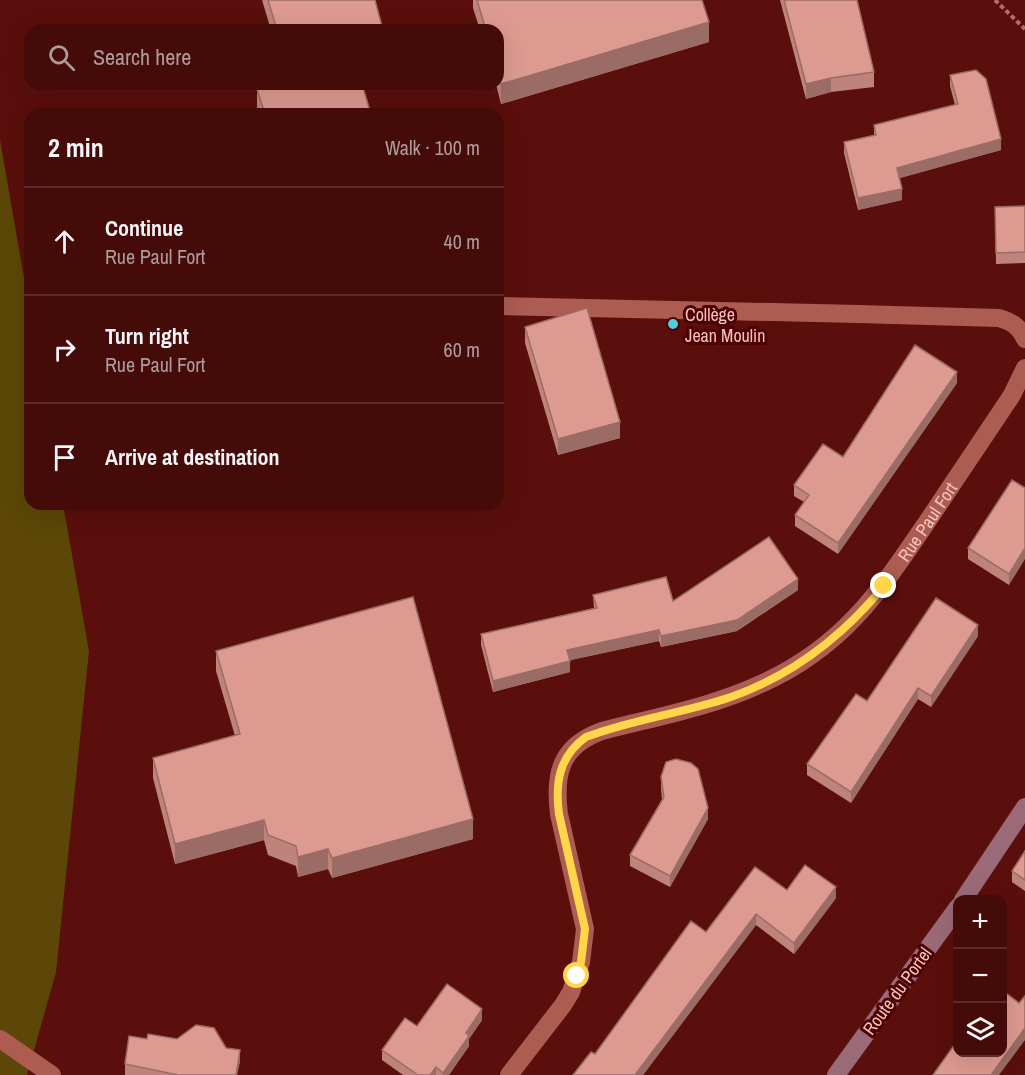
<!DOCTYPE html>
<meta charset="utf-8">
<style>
body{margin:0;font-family:"Archivo Narrow",sans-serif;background:#4e1917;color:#f1f3f6}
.controls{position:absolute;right:18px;bottom:18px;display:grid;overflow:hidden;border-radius:12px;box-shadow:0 6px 24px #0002}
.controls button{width:54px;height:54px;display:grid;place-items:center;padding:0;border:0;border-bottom:2px solid #5c2b2a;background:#440b09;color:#f1f3f6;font:30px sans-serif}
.stop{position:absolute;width:18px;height:18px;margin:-14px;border:4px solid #ffd54a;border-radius:50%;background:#fff}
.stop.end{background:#ffd54a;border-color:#fff;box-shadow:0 2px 6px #0008}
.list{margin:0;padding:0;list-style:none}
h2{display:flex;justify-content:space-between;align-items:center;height:78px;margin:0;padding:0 24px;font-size:26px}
h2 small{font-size:20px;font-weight:400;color:#af9b9c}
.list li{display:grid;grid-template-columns:39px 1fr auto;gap:18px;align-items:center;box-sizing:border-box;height:108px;padding:0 24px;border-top:2px solid #5c2b2a}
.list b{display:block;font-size:22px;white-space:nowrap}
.list p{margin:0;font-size:20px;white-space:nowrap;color:#af9b9c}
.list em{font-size:20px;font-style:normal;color:#af9b9c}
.icon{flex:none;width:33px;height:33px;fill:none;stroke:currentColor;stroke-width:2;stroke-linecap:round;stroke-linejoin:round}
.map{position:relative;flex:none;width:1025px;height:1075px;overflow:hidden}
.search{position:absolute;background:#440b09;box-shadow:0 6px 24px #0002;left:24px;top:24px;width:480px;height:66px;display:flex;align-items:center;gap:15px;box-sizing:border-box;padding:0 21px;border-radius:18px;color:#af9b9c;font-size:22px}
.panel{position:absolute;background:#440b09;box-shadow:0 6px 24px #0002;left:24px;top:108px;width:480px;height:402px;border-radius:18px}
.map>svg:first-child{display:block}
.green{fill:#5c4708}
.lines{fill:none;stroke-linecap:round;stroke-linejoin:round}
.path{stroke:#ad716c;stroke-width:4;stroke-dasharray:4.5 3;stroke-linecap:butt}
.lane{stroke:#ad5c52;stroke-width:18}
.street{stroke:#ad5c52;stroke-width:18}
.secondary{stroke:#9b6a78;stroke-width:18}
.wall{fill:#be847c}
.shaded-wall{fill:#9b6c65}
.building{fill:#dd9a90;stroke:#9b6c65;stroke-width:1.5}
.route{stroke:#ffd54a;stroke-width:8}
.poi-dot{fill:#53cbdc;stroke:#4e0102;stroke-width:2}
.labels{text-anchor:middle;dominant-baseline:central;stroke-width:6;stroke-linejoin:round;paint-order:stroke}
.poi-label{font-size:18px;fill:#f3c4bd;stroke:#4e0102;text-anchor:start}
.street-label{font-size:18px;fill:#f3c4bd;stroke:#4e0102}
</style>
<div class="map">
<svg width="1025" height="1075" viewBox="0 0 1025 1075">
<rect width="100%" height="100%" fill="#5a0f0c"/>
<path class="green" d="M0,140l30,172v192h33l26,147 -33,321 -29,103h-27z"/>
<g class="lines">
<path class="path" d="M995,0l30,29"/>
<path class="lane" d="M498,306l360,8"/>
<g class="street">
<path d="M858,314l141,4c13,4 20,8 26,21"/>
<path d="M0,1039l52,36"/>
<path id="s1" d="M509,1075l54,-70 8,-13 10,-30 4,-33 -26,-115c-5,-40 1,-68 43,-83 54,-14 110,-24 161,-48 83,-38 119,-95 168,-167 27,-41 54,-81 81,-121l13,-27"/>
</g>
<path class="secondary" d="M963,900l62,-93
M836,1075l122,-168"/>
</g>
<path class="wall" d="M262,0h113l8,30h-112z
M473,0h229l7,42 -208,62 -5,-20h2v-54h-18l-7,-22z
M780,0h77l17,72v15l-43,5 -25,7z
M950,75l51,75 -102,28 3,22 -44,10 -14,-57v-11l30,-7v-10l81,-20 -5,-19z
M257,89l114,25h-112l-2,-6z
M1025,206v57l-29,1 -1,-57z
M525,327l95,111 -62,17 -33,-112z
M957,383l-119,171 -43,-28v-11l9,-13 -10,-6v-11l49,-28z
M1025,488l-16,97 -41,-26v-11z
M798,590l-61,41 -76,16 -2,-6 -89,19v12l-77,20 -12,-47v-11l113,-26 -1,-13 80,6z
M978,636l-47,71 -13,-8 -67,104 -44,-28v-11l60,-63z
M216,651l257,188 -141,39 -4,-9 -30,8 -2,-11 -28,-11 -4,-15 -89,24 -22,-86v-20l82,-22 -19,-65z
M661,777l47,42 -38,68 -40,-21v-11l32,-55 -1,-12z
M1025,851v40l-13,-9v-11z
M787,890l49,8 -42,56 -38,-29 -113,150h-70l22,-21 111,-122z
M482,1020l-13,19v7l-20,29h-46l-21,-15v-10l35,-24z
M226,1048l14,13 -3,14h-112v-11z"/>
<path class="shaded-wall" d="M709,22v20l-208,62v-20z
M831,78v14l-25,7v-15z
M1001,139v11l-104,29v-11z
M902,189v11l-44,10v-12z
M957,372v11l-119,171v-11z
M620,422v16l-62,17v-16z
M1025,548v11l-16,26v-11z
M798,579v11l-61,41 -76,16v-11z
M978,625v11l-47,71v-11z
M659,630v11l-92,20v-11z
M570,661v11l-77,20v-11z
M918,688v11l-67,104v-11z
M708,808v11l-38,68v-11z
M473,819v20l-141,39v-20z
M264,820v20l-89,24v-20z
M328,849v20l-30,8v-20z
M836,887v11l-42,56v-11z
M756,914v11l-113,150h-8z
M482,1009v11l-13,19v7l-20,29h-6v-2l23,-40z
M1025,1028v12l-26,35h-8z
M240,1050v11l-3,14h-1z
M436,1067v8h-6z"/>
<path class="building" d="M268,0h107l8,30h-106z
M477,0h225l7,22 -208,62 -3,-11v-43h-12z
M784,0h73l17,72 -43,6 -25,6z
M976,70l10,9 15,60 -104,29 5,21 -44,9 -14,-56 32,-7 -2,-10 84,-21 -8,-29z
M273,84h89l9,30h-106l-8,-25z
M1025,206v46l-29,1 -1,-46z
M587,308l33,114 -62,17 -33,-112z
M915,345l42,27 -119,171 -43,-28 14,-20 -15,-10 29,-41 20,13z
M1012,480l13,8v60l-16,26 -41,-26z
M769,537l29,42 -61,41 -76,16 -2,-6 -92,20 3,11 -77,20 -12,-47 116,-26 -4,-13 73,-18 7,24z
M413,597l60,222 -141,39 -4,-9 -30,8 -2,-11 -28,-11 -4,-15 -89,24 -22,-86 87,-24 -24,-83z
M936,598l42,27 -47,71 -13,-8 -67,104 -44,-28 49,-70 11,7z
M676,759l15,4 7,6 10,39 -38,68 -40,-21 34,-58 -3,-20 5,-15z
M1025,851v29l-13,-9z
M805,865l31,22 -42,56 -38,-29 -121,161h-62l18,-23 4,2 96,-133 15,11 49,-65 32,23z
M447,984l35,25 -16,24 3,3 -26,37 -7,-6 -6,8h-12l-36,-25 23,-32 12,8z
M1002,990l17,13 6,-7v32l-34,47h-58l24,-34v12h45z
M196,1025l18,3 12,20 14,2 -4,25h-58l-53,-11 4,-28 18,3 1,-5 29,5z"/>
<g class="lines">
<path class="route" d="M577,976l4,-14 4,-33 -26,-115c-4,-31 0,-58 27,-77 47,-18 98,-24 145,-40 62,-22 112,-61 153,-111"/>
</g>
<circle class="poi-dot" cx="673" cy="324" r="6"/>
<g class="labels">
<g class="poi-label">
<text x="685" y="314">Collège<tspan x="685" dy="21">Jean Moulin</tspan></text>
</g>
<g class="street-label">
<text stroke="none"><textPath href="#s1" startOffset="792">Rue Paul Fort</textPath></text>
<text transform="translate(897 991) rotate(-54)">Route du Portel</text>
</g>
</g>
</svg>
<div class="controls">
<button>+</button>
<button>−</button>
<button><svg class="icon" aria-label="layers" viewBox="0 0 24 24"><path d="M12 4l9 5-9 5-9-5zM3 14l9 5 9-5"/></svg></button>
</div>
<div class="stop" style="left:577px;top:976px"></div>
<div class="stop end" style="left:884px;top:586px"></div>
<div class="search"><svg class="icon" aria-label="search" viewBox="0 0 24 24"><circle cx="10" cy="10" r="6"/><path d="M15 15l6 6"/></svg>Search here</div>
<section class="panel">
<h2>2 min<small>Walk · 100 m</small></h2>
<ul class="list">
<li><svg class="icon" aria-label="ahead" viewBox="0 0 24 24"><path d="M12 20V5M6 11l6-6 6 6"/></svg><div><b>Continue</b><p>Rue Paul Fort</p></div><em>40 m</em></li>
<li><svg class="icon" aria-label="right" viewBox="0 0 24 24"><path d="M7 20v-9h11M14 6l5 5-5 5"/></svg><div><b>Turn right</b><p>Rue Paul Fort</p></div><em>60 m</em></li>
<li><svg class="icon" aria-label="arrive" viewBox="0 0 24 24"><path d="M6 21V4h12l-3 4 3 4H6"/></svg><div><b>Arrive at destination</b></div></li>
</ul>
</section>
</div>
